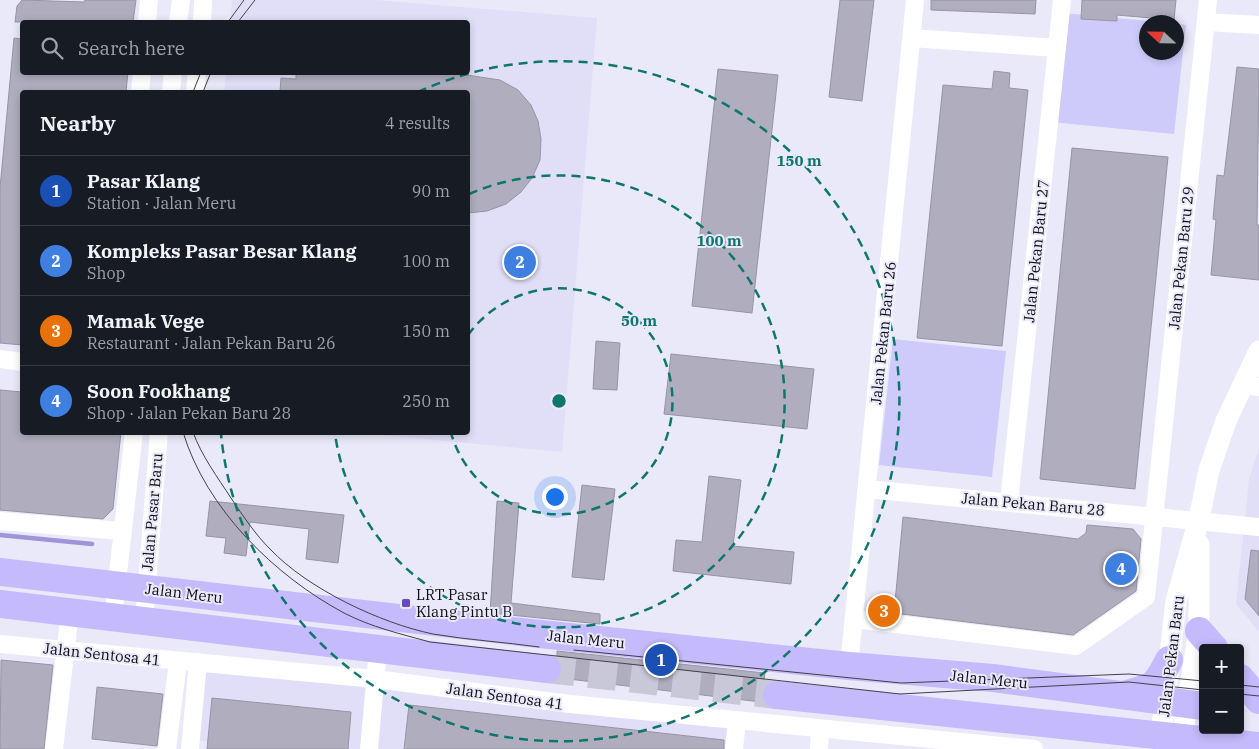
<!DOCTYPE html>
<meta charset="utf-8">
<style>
body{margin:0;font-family:"IBM Plex Serif",serif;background:#242831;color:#f1f3f6}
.controls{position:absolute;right:15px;bottom:15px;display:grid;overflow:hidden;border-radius:5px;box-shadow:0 2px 8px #0003}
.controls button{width:45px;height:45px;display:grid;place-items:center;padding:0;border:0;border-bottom:1px solid #363941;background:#171b24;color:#f1f3f6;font:25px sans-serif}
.compass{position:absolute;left:1139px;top:15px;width:45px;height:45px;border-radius:50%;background:#171b24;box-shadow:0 2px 8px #0003;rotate:292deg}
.you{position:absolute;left:554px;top:496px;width:18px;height:18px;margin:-12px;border:4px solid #fff;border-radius:50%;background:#1a73e8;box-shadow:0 0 0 8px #1a73e833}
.badge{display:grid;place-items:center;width:32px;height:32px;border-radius:50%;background:#b3a6df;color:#fff;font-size:16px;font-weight:700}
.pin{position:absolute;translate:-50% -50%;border:2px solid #fff;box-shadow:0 1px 5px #0006}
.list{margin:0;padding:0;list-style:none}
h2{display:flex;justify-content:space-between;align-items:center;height:65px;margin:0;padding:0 20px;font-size:21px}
h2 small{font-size:16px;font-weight:400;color:#9ea1a6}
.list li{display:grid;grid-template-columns:32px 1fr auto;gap:15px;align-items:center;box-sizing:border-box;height:70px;padding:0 20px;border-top:1px solid #363941}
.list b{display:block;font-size:19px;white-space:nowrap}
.list p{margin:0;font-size:16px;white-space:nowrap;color:#9ea1a6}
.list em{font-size:16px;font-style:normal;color:#9ea1a6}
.icon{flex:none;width:28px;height:28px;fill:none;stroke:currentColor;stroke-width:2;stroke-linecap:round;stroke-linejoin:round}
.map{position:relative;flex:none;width:1259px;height:749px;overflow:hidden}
.search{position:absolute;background:#171b24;box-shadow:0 2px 8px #0003;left:20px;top:20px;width:450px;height:55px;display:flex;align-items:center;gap:12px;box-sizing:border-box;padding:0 18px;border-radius:5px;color:#9ea1a6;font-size:19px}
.panel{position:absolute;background:#171b24;box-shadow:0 2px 8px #0003;left:20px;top:90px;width:450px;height:345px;border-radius:5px}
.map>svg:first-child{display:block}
.built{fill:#e1dff8}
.green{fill:#cecaf9}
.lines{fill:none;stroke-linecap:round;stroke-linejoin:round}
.stream{stroke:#9e95d9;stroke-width:4.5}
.building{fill:#afadbe;stroke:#9695a5}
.trunk-tunnel{stroke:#c9c8d8;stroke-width:28;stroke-dasharray:28 14;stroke-linecap:butt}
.minor{stroke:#fff;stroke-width:18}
.tertiary{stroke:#fff;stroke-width:21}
.trunk{stroke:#c4bafc;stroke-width:28}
.tram{stroke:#42414a;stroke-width:1}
.ring{fill:none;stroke:#0f766e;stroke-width:2.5;stroke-dasharray:9 6}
.poi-dot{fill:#6749c2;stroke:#eae9fa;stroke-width:2}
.labels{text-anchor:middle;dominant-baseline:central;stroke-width:4;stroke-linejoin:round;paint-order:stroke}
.street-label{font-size:15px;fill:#0f0e14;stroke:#eae9fa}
.poi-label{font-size:15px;fill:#0f0e14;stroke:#eae9fa;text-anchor:start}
.centre{fill:#0f766e;stroke:#eae9fa;stroke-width:2.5}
.ring-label{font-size:15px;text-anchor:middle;font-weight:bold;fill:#0f766e;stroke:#eae9fa;stroke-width:4;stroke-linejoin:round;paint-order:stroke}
</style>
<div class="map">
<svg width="1259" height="749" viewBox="0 0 1259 749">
<rect width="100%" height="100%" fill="#eae9fa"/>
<path class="built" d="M232,0h144l221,18 -35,434 -202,-19 108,-1v-340h-244l2,-19 242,-1v-50h-238z
M1259,448v184l-23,-28 13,-125z
M203,668l527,58 -2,23h-459l-73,-9z"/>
<path class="green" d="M1063,13l97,9h-14v30h30l1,-28 9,1 -12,109 -123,-12z
M893,339l113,12 -14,126 -113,-12z"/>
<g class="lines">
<path class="stream" d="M0,535l92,9"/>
</g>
<path class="building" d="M22,0l62,2 1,-2h51l-3,22h-118l2,-16z
M840,0h34l-12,101 -33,-4z
M931,0h105l-1,14 -104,-4z
M1082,0h94l-2,20 -57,-5v6l-36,-2z
M14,38l8,1v33h106l-2,20h-104v253l-22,-2v-155z
M1237,67l22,2 -2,156h2v55l-48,-5 5,-55 -3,-1 4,-44 7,1z
M718,69l60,6 -26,238 -60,-7z
M994,71l16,2 -1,15 19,2 -26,256 -85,-8 26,-253 49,4z
M296,72h151l53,8 18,10 13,15 7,16 3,18 -1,21 -8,18 -11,14 -15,12 -19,7 -19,2v-121h-188l1,-14 15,1z
M1072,148l96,9 -33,332 -95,-10z
M596,341l24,2 -3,47 -24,-1z
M671,354l143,15 -7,60 -143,-15z
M0,390l22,2v40h99l-8,77 -10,10 -103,-9z
M709,476l32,4 -8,66 61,6 -3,32 -118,-13 3,-31 26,2z
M582,485l33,4 -11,91 -32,-3z
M210,501l134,14 -6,48 -32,-4 3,-30 -59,-7 -4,34 -22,-3 2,-15 -20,-2z
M497,501l22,2 -8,100 89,11v10l-110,-11z
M903,517l175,22 8,-6 1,-8 46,4 8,10 -5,52 -63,44 -179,-22z
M1251,550l8,1v65l-14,-17z
M557,651l208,22 -4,29 -201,-24 3,-8 -2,-8 -4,-5z
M1,660l52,5 -9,84h-44z
M97,687l66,7 -6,52 -65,-7z
M212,698l139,14 -3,37h-141z
M409,705l315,35v9h-320z"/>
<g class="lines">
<path class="trunk-tunnel" d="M547,669l230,26"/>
<path class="minor" d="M147,22l2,-22
M178,22l3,-22
M202,22l1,-20
M1206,22l53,3
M911,38l146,10
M140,92l2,-20
M171,92l2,-20
M195,92l2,-20
M0,359l22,3
M1243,385l16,2
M867,489l392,38
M1009,502l53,-502
M0,521l122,10
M113,617l21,-185
M855,619l221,27 70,-49 62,-597
M144,621l15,-189
M0,644l375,35 195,25 464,45
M849,666l66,-666
M54,749l16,-137
M167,749l11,-87
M190,749l8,-87
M369,749l9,-100
M734,749l3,-28
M819,749l1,-20"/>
<path class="tertiary" d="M1161,735l15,-134 23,-82 10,-49 17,-49 33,-70
M1182,737l17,-106v-86"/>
<path class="trunk" d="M0,572l521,60 328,34 144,12 210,28
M0,604l547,65
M1199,631l15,17
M1240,678l19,22
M777,695l482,51
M1123,695c30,-8 32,-7 46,-35"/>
<path class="tram" d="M228,22l16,-22
M238,22l17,-22
M193,92l8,-20
M203,92l8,-20
M183,432c23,77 92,144 161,181 27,14 57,21 86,29l470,52 229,-12 74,8
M193,432c8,23 25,46 38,66 12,18 24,36 39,51 38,40 110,74 163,85 35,6 71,8 106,13
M574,650l327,33 228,-9 74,7
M1240,685l19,2
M1240,694l19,2"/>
</g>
<g class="ring">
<path d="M468 335A113 113 0 1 1 451 433"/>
<path d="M469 194A226 226 0 1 1 335 434"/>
<path d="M418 92A340 340 0 1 1 221 434"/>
</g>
<rect class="poi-dot" x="401" y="598" width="10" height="10" rx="2.5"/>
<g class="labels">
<g class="street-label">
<text transform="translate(1036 251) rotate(-84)">Jalan Pekan Baru 27</text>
<text transform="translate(1181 258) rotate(-84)">Jalan Pekan Baru 29</text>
<text transform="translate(883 333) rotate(-84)">Jalan Pekan Baru 26</text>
<text transform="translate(1033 504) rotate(5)">Jalan Pekan Baru 28</text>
<text transform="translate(152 512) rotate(-85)">Jalan Pasar Baru</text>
<text transform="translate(184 593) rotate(7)">Jalan Meru</text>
<text transform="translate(586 639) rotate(6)">Jalan Meru</text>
<text transform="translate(102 654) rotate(6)">Jalan Sentosa 41</text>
<text transform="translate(1171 656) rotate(-83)">Jalan Pekan Baru</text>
<text transform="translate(989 679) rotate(6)">Jalan Meru</text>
<text transform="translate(505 696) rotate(8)">Jalan Sentosa 41</text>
</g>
<g class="poi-label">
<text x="416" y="594">LRT Pasar<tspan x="416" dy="17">Klang Pintu B</tspan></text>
</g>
</g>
<circle cx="559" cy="401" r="8" class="centre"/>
<g class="ring-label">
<text x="799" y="166">150 m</text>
<text x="719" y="246">100 m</text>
<text x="639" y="326">50 m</text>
</g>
</svg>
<div class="controls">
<button>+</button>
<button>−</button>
</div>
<svg class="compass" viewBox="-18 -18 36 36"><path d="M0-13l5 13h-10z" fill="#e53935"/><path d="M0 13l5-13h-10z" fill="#9ea1a6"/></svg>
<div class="you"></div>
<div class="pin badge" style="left:661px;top:660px;background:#1a4fb4">1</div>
<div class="pin badge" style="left:520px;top:262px;background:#3f7fe0">2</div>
<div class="pin badge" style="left:884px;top:611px;background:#e8710a">3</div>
<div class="pin badge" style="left:1121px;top:569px;background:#3f7fe0">4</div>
<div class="search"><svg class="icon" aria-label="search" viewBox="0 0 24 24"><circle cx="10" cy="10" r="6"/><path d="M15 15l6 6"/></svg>Search here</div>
<section class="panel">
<h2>Nearby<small>4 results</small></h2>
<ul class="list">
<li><span class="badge" style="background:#1a4fb4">1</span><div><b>Pasar Klang</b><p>Station · Jalan Meru</p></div><em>90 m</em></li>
<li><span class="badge" style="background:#3f7fe0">2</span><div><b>Kompleks Pasar Besar Klang</b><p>Shop</p></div><em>100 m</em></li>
<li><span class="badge" style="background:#e8710a">3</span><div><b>Mamak Vege</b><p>Restaurant · Jalan Pekan Baru 26</p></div><em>150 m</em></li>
<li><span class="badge" style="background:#3f7fe0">4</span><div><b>Soon Fookhang</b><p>Shop · Jalan Pekan Baru 28</p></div><em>250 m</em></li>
</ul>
</section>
</div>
